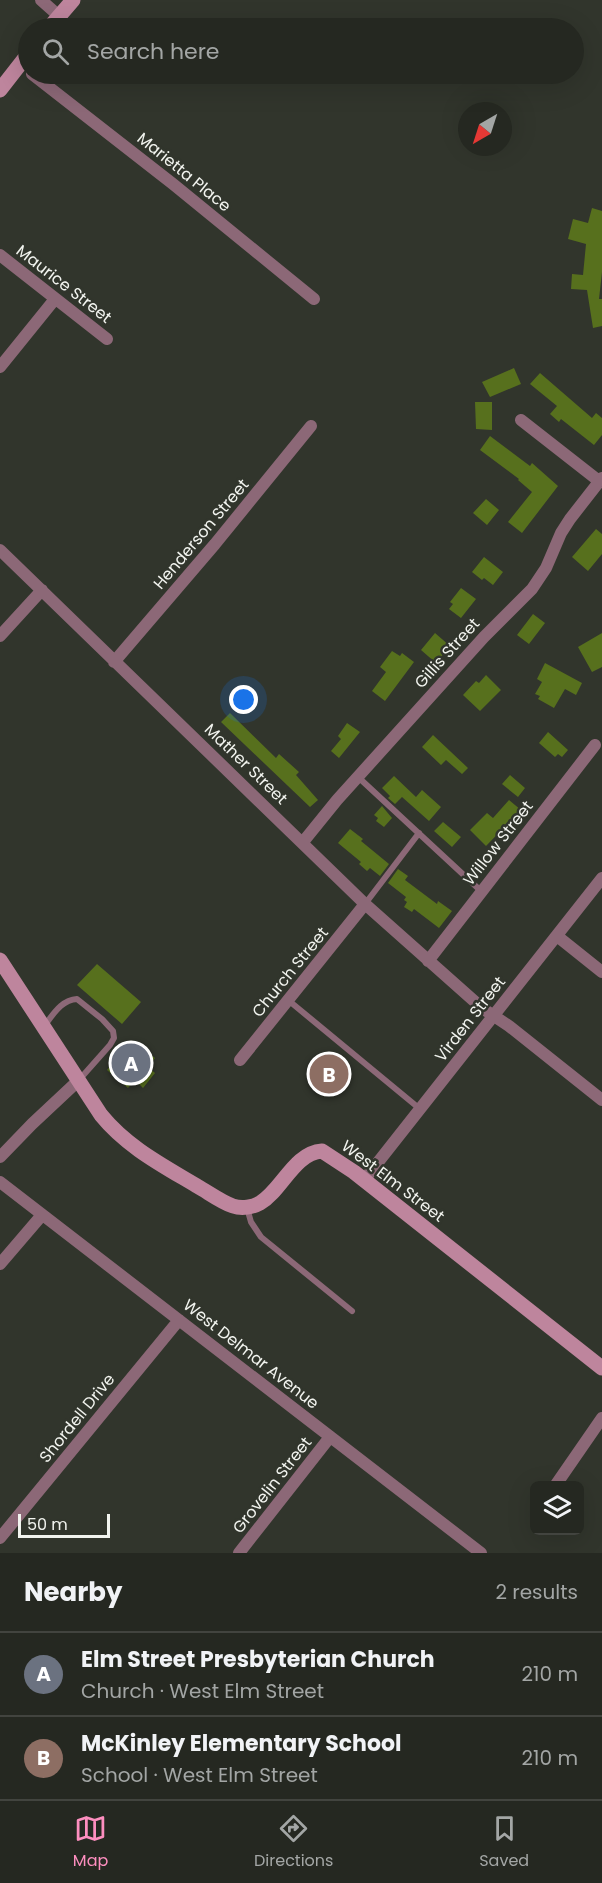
<!DOCTYPE html>
<meta charset="utf-8">
<style>
body{margin:0;font-family:Poppins,sans-serif;background:#31342e;color:#f1f3f6}
.controls{position:absolute;right:18px;bottom:18px;display:grid;overflow:hidden;border-radius:9px;box-shadow:0 6px 24px #0002}
.controls button{width:54px;height:54px;display:grid;place-items:center;padding:0;border:0;border-bottom:2px solid #42443f;background:#252821;color:#f1f3f6;font:30px sans-serif}
.compass{position:absolute;left:458px;top:102px;width:54px;height:54px;border-radius:50%;background:#252821;box-shadow:0 6px 24px #0002;rotate:219deg}
.scale{position:absolute;left:18px;bottom:15px;width:92px;box-sizing:border-box;padding-left:6px;border:3px solid #f2f4ef;border-top:0;font-size:16px;line-height:21px;white-space:nowrap;color:#f2f4ef;-webkit-text-stroke:4px #31352c;paint-order:stroke}
.you{position:absolute;left:244px;top:700px;width:21px;height:21px;margin:-15px;border:4px solid #fff;border-radius:50%;background:#1a73e8;box-shadow:0 0 0 9px #1a73e833}
.badge{display:grid;place-items:center;width:39px;height:39px;border-radius:50%;background:#fd8ebf;color:#fff;font-size:20px;font-weight:700}
.pin{position:absolute;translate:-50% -50%;border:3px solid #fff;box-shadow:0 2px 6px #0006}
.list{margin:0;padding:0;list-style:none}
h2{display:flex;justify-content:space-between;align-items:center;height:78px;margin:0;padding:0 24px;font-size:26px}
h2 small{font-size:20px;font-weight:400;color:#a3a6a5}
.list li{display:grid;grid-template-columns:39px 1fr auto;gap:18px;align-items:center;box-sizing:border-box;height:84px;padding:0 24px;border-top:2px solid #42443f}
.list b{display:block;font-size:22px;white-space:nowrap}
.list p{margin:0;font-size:20px;white-space:nowrap;color:#a3a6a5}
.list em{font-size:20px;font-style:normal;color:#a3a6a5}
.icon{flex:none;width:33px;height:33px;fill:none;stroke:currentColor;stroke-width:2;stroke-linecap:round;stroke-linejoin:round}
.map{position:relative;flex:none;width:602px;height:1553px;overflow:hidden}
.search{position:absolute;background:#252821;box-shadow:0 6px 24px #0002;left:18px;right:18px;top:18px;height:66px;display:flex;align-items:center;gap:15px;box-sizing:border-box;padding:0 21px;border-radius:33px;color:#a3a6a5;font-size:22px}
.sheet{height:246px;background:#252821}
nav{display:flex;justify-content:space-around;align-items:center;box-sizing:border-box;height:84px;border-top:2px solid #42443f;background:#252821;font-size:16px;color:#a3a6a5}
nav a{display:grid;justify-items:center;gap:3px}
nav .on{color:#fd8ebf}
.map>svg:first-child{display:block}
.building{fill:#57701d}
.lines{fill:none;stroke-linecap:round;stroke-linejoin:round}
.lane{stroke:#8c6877;stroke-width:6}
.street{stroke:#8c6877;stroke-width:12}
.secondary{stroke:#be859d;stroke-width:15}
.labels{text-anchor:middle;dominant-baseline:central;stroke-width:5;stroke-linejoin:round;paint-order:stroke}
.street-label{font-size:16px;fill:#f2f4ef;stroke:#31352c}
</style>
<div class="map">
<svg width="602" height="1553" viewBox="0 0 602 1553">
<rect width="100%" height="100%" fill="#31352c"/>
<path class="building" d="M592,208l10,3v61l-3,27h3v27l-9,2 -6,-38 -16,-1 1,-15 11,1 3,-31 -18,-5 5,-20 15,4z
M514,368l7,16 -31,13 -8,-15z
M540,373l52,45 4,-5 6,5v17l-8,10 -33,-26 -2,3 -9,-8 7,-8 -27,-22z
M475,402h17v28l-16,-1z
M490,436l40,30 2,-3 26,23 -36,47 -14,-11 24,-30 -14,-12 1,-1 -39,-29z
M486,499l13,11 -12,15 -14,-12z
M596,529l6,5v20l-14,17 -16,-14z
M484,557l19,15 -10,13 -9,-7 -2,2 -10,-8z
M461,588l15,11 -15,19 -12,-9 4,-5 -3,-2z
M533,614l12,9 -16,21 -12,-9z
M435,633l15,13 -14,17 -15,-13z
M602,633v34l-10,5 -14,-25z
M392,651l8,5 2,-3 12,9 -29,39 -13,-10 14,-19 -6,-5z
M545,663l37,20 -6,12 -11,-6 -11,19 -16,-9 2,-3 -5,-2 7,-12 -5,-3z
M486,675l15,15 -21,21 -17,-16 13,-14 3,2z
M230,713l46,45 3,-4 20,18 -3,3 22,25 -8,7 -89,-85z
M347,723l13,9 -21,26 -8,-7 10,-12 -3,-3z
M548,732l20,18 -6,7 -4,-3 -3,3 -16,-14z
M433,735l35,33 -6,6 -16,-14 -5,5 -19,-18z
M510,775l15,13 -7,9 -16,-13z
M394,776l22,21 6,-7 19,17 -12,14 -27,-24 -7,7 -7,-6 2,-2 -8,-8z
M509,800l12,10 -35,36 -16,-16 17,-17 6,5z
M382,806l10,12 -8,9 -8,-6 2,-3 -4,-3z
M443,822l18,15 -9,10 -18,-16z
M350,829l13,10 -2,2 28,23 -9,12 -10,-8 -3,3 -8,-7 2,-2 -23,-19z
M398,869l10,7 -3,4 32,24 1,-3 14,10 -13,17 -25,-19 -2,3 -8,-5 3,-5 -3,-2 2,-3 -18,-14z
M97,964l44,38 -19,22 -45,-39z
M135,1042l20,16 -7,9 7,6 -12,15 -8,-8 -7,8 -21,-18 8,-11 -3,-3 9,-11 7,5z"/>
<g class="lines">
<path class="lane" d="M358,777l123,114
M365,904l54,-71
M288,1000l132,109
M44,1026c9,-11 17,-26 33,-27l25,20 11,12 1,7 -4,7 -31,35
M247,1208l4,14 10,15 91,74"/>
<path class="street" d="M41,0l18,16
M32,74l141,110 141,115
M0,255l107,84
M0,367l55,-68
M521,420l78,61
M0,550l365,354 117,104 27,18 93,74
M0,636l42,-46
M114,662l101,-118 96,-118
M303,842l34,-42 147,-163 48,-48 14,-21 15,-35 9,-14 32,-41
M557,936l45,36
M428,961l167,-216
M240,1060l125,-156
M0,1157l32,-33 47,-44
M364,1180l238,-302
M0,1182l481,371
M0,1264l42,-49
M555,1486l47,-68
M0,1538l179,-218
M239,1553l91,-116"/>
<path class="secondary" d="M49,28l24,-28
M0,90l28,-36
M0,960l101,155c26,32 61,50 96,71 11,6 24,16 36,20 9,3 20,1 27,-3 22,-13 34,-50 62,-52l32,21 248,196"/>
</g>
<g class="labels">
<g class="street-label">
<text transform="translate(184 172) rotate(39)">Marietta Place</text>
<text transform="translate(64 284) rotate(38)">Maurice Street</text>
<text transform="translate(201 534) rotate(-50)">Henderson Street</text>
<text transform="translate(447 653) rotate(-48)">Gillis Street</text>
<text transform="translate(246 764) rotate(44)">Mather Street</text>
<text transform="translate(498 843) rotate(-52)">Willow Street</text>
<text transform="translate(290 972) rotate(-51)">Church Street</text>
<text transform="translate(470 1019) rotate(-52)">Virden Street</text>
<text transform="translate(393 1181) rotate(37)">West Elm Street</text>
<text transform="translate(251 1354) rotate(38)">West Delmar Avenue</text>
<text transform="translate(77 1418) rotate(-51)">Shordell Drive</text>
<text transform="translate(272 1485) rotate(-52)">Grovelin Street</text>
</g>
</g>
</svg>
<div class="controls">
<button><svg class="icon" aria-label="layers" viewBox="0 0 24 24"><path d="M12 4l9 5-9 5-9-5zM3 14l9 5 9-5"/></svg></button>
</div>
<svg class="compass" viewBox="-18 -18 36 36"><path d="M0-13l5 13h-10z" fill="#e53935"/><path d="M0 13l5-13h-10z" fill="#a3a6a5"/></svg>
<div class="scale">50 m</div>
<div class="you"></div>
<div class="pin badge" style="left:131px;top:1063px;background:#6b7280">A</div>
<div class="pin badge" style="left:329px;top:1074px;background:#8d6e63">B</div>
<div class="search"><svg class="icon" aria-label="search" viewBox="0 0 24 24"><circle cx="10" cy="10" r="6"/><path d="M15 15l6 6"/></svg>Search here</div>
</div>
<section class="sheet">
<h2>Nearby<small>2 results</small></h2>
<ul class="list">
<li><span class="badge" style="background:#6b7280">A</span><div><b>Elm Street Presbyterian Church</b><p>Church · West Elm Street</p></div><em>210 m</em></li>
<li><span class="badge" style="background:#8d6e63">B</span><div><b>McKinley Elementary School</b><p>School · West Elm Street</p></div><em>210 m</em></li>
</ul>
</section>
<nav>
<a class="on"><svg class="icon" aria-label="map" viewBox="0 0 24 24"><path d="M3 6l6-2 6 2 6-2v14l-6 2-6-2-6 2zM9 4v14M15 6v14"/></svg>Map</a>
<a><svg class="icon" aria-label="directions" viewBox="0 0 24 24"><path d="M12 3l9 9-9 9-9-9zM9 14v-3h6M13 9l2 2-2 2"/></svg>Directions</a>
<a><svg class="icon" aria-label="saved" viewBox="0 0 24 24"><path d="M7 4h10v16l-5-4-5 4z"/></svg>Saved</a>
</nav>
